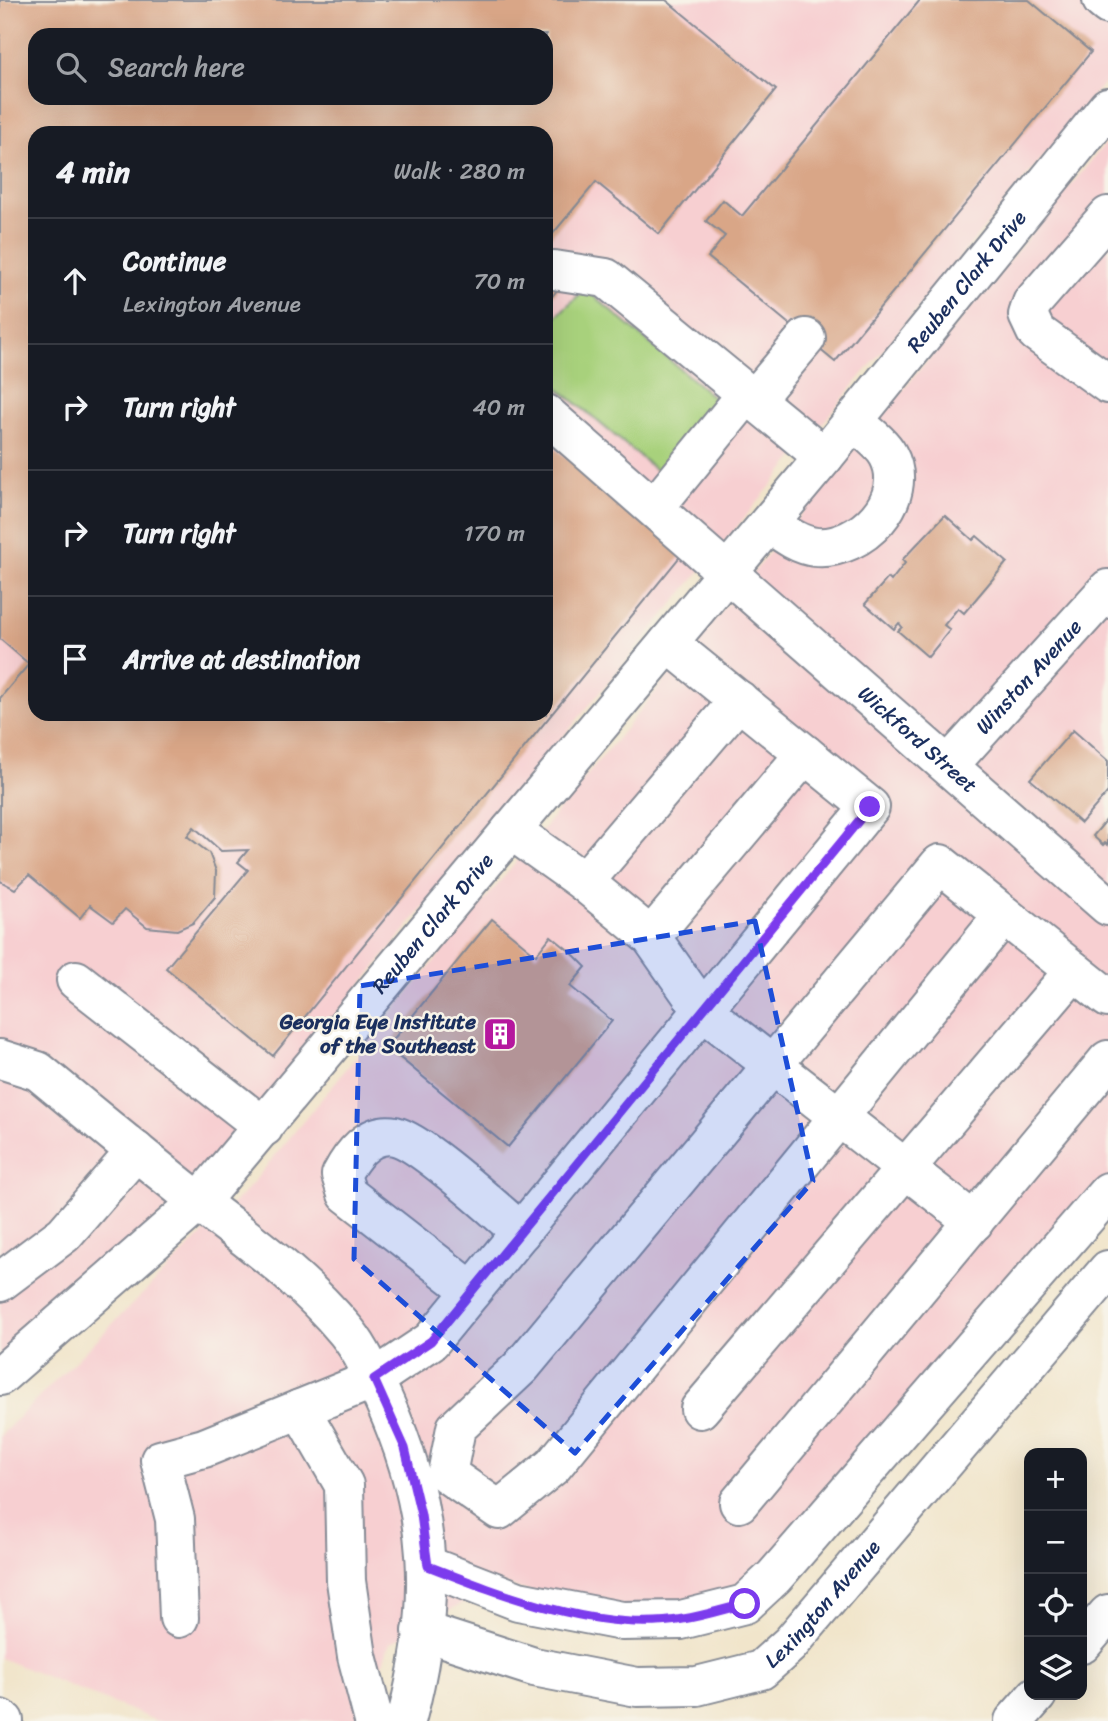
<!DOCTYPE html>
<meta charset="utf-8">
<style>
body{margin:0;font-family:Sriracha,sans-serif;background:#242831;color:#f1f3f6}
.controls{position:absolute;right:21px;bottom:21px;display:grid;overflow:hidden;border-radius:14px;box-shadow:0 7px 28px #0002}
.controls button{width:63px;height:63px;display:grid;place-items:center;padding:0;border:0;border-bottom:2px solid #363941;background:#171b24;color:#f1f3f6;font:35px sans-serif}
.stop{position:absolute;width:21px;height:21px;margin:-16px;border:5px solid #7c3aed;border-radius:50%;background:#fff}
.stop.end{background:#7c3aed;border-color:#fff;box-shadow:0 2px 7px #0008}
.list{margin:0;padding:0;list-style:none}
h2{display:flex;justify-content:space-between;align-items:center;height:91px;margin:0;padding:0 28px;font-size:30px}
h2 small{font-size:23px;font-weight:400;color:#9ea1a6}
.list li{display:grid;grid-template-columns:46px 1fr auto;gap:21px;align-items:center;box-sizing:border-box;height:126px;padding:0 28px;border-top:2px solid #363941}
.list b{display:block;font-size:26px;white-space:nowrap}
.list p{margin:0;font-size:23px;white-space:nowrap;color:#9ea1a6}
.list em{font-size:23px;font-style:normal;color:#9ea1a6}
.icon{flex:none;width:38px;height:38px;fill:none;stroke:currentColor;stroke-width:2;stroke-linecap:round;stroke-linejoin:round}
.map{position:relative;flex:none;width:1108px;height:1721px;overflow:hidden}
.search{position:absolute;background:#171b24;box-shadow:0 7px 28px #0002;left:28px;top:28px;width:525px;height:77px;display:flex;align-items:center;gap:18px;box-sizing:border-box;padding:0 24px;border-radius:21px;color:#9ea1a6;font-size:26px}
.panel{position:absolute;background:#171b24;box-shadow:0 7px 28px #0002;left:28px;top:126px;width:525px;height:595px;border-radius:21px}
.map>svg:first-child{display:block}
.built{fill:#f7cfd1;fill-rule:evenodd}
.green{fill:#a8d17c;stroke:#62806d;stroke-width:2}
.building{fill:#d9a687;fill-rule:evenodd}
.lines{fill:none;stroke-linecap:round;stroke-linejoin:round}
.minor-casing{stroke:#868a94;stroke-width:42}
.minor{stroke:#fff;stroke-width:38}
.route{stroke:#7c3aed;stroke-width:9}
.marked{fill:#1d4ed8;fill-opacity:0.2;stroke:#1d4ed8;stroke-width:5;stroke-dasharray:14 9;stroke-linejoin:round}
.labels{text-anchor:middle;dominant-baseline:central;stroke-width:5;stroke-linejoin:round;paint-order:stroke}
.street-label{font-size:21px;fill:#1b2f5e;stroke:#f7f3e8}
.poi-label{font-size:21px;font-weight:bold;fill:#1b2f5e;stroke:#f7f3e8;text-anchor:end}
</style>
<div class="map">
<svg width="1108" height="1721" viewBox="0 0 1108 1721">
<rect width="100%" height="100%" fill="#f7f3e8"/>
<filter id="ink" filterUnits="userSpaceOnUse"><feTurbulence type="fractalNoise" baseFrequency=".0143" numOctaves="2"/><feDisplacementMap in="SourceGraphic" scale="14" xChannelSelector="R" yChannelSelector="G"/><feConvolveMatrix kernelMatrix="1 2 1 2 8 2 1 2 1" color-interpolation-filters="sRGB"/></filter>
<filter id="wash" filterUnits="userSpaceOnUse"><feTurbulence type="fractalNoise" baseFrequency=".00686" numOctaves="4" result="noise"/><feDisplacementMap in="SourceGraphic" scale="28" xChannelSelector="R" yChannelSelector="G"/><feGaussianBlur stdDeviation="1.57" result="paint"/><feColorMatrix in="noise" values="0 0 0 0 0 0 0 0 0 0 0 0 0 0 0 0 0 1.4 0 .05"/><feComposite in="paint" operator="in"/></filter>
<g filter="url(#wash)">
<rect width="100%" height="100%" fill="#f1e5cb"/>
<path class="built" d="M0,0h1108v78l-616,745 -277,343 -215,197zM35,35h511v63h-511zM35,133h511v581h-511z
M1108,140v1037l-266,316 -108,99 -93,30 -142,-39 -109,60 -29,78h-204l-157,-63v-222l246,-245z"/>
<path class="green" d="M583,291h5l136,115 -62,69 -116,-97v-52z"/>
<g id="blocks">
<path class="building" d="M0,0h666l110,90 -117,144 -63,-52 -50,60v-109h-511v581h511v-273l137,112 -410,503 -107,-88 82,-98 -10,-8 10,-12 -27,1 -27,-24 -7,9 22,17 7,18 -1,26 -22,26 -16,7 -30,-3 -22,-18 -12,13 -23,-17 -10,13 -51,-43 -14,14 -15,-8v-183l29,-34 -29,-25zM35,35h511v63h-511z
M920,0h109l62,52 -256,310 -127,-105 17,-21 -19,-15 17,-21 19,16z
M546,263l20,16 -20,25z
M945,515l28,25 4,-4 30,26 -43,51 -6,-5 -14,17 6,5 -22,27 -30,-26 4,-4 -3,-4 -5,6 -29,-25 23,-26 3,3 14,-18 -3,-3z
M1073,730l35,31v31l-27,31 -51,-44z
M1108,818v27l-3,-2 -2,2 -10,-9z
M492,919l44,36 15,-19 21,17 14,14 -16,19 42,35 -104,126 -121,-100z"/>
</g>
</g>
<g filter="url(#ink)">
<use href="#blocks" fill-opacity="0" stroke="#868a94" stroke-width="2"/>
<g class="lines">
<g class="minor-casing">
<g id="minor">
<path d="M1102,0l6,5"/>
<path d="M1108,216l-76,87 -4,12 8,17 72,52"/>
<path d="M554,270l52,8 218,179"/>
<path d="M754,400l52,-62"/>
<path id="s1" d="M546,414l562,492"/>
<path d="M655,507l92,-113"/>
<path d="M769,523c14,10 29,22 47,24 44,4 96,-48 72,-92 -7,-13 -24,-24 -35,-34"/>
<path id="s2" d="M949,765l159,-176"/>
<path d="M511,830l73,52 67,55 52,74 271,211"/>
<path d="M584,882l155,-182"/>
<path d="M1004,915l-451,551 -54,44 -52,-36 9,-46 65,-61 419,-503 168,134"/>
<path d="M651,937l154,-183"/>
<path d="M76,980l188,147"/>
<path d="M0,1059l38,12c53,44 107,88 161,131 54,42 102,75 147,129 16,19 28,47 38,70 50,110 53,204 22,320"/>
<path d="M0,1282l64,-48 72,-83"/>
<path d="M472,1291l-125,-97 -6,-19c10,-19 28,-44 54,-39 27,6 101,75 126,96"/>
<path id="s3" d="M0,1376l199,-174 625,-745 284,-350"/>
<path d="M300,1409l44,76 2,96 11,75 17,65"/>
<path d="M700,1409l374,-438"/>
<path d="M739,1503l369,-443"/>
<path d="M428,1566l90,35 104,20 59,-1 64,-16 29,-27 334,-385"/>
<path d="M179,1618l-4,-99 -15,-59 44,-12 170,-69 57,-38 439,-534 -202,-164"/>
<path id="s4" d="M422,1631l112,36 103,20 60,-1 64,-16 29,-26 318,-374"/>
<path d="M1082,1644l26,-30"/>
<path d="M0,1719l4,2"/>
<path d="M1014,1721l23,-26"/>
</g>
</g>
<use href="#minor" class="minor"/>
</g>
</g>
<g class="lines" filter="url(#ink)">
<path class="route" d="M745,1604c-21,5 -41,12 -62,15 -81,15 -181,-24 -255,-53l-7,-51 -16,-67 -31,-69 57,-38 439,-534"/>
</g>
<path class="marked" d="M755,921l58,260 -238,272 -221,-194 6,-273z"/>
<defs>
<g id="building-square" transform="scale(1.75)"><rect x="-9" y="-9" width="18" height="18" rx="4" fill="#b5179e" stroke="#f7f3e8"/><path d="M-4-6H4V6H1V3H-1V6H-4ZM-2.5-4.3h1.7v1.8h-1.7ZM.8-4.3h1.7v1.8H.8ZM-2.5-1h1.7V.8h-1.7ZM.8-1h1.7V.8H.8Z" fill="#fff"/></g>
</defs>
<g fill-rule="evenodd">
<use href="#building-square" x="500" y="1034"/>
</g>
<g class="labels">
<g class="street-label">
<text stroke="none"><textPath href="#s3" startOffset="1463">Reuben Clark Drive</textPath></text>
<text stroke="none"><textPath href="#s2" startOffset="119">Winston Avenue</textPath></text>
<text stroke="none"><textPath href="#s1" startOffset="494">Wickford Street</textPath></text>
<text stroke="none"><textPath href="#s3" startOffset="628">Reuben Clark Drive</textPath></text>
<text stroke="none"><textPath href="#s4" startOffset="439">Lexington Avenue</textPath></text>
</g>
<g class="poi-label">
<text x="476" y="1022">Georgia Eye Institute<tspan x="476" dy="24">of the Southeast</tspan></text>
</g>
</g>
</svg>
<div class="controls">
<button>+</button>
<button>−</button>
<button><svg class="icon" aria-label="locate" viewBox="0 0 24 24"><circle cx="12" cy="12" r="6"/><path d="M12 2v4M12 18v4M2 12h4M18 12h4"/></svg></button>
<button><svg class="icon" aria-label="layers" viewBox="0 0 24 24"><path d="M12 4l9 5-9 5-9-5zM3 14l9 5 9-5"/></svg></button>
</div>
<div class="stop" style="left:745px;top:1604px"></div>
<div class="stop end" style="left:870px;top:807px"></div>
<div class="search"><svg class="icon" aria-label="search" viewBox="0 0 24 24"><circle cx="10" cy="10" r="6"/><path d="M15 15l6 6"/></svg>Search here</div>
<section class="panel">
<h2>4 min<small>Walk · 280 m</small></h2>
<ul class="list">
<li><svg class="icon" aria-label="ahead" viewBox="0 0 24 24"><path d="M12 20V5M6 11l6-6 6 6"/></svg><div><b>Continue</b><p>Lexington Avenue</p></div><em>70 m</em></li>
<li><svg class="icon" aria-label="right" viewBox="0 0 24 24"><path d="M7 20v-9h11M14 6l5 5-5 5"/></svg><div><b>Turn right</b></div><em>40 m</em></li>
<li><svg class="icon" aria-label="right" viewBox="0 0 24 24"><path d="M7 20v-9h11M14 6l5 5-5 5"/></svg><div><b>Turn right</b></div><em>170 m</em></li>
<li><svg class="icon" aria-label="arrive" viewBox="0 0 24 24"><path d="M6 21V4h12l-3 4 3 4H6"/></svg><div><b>Arrive at destination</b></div></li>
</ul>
</section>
</div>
